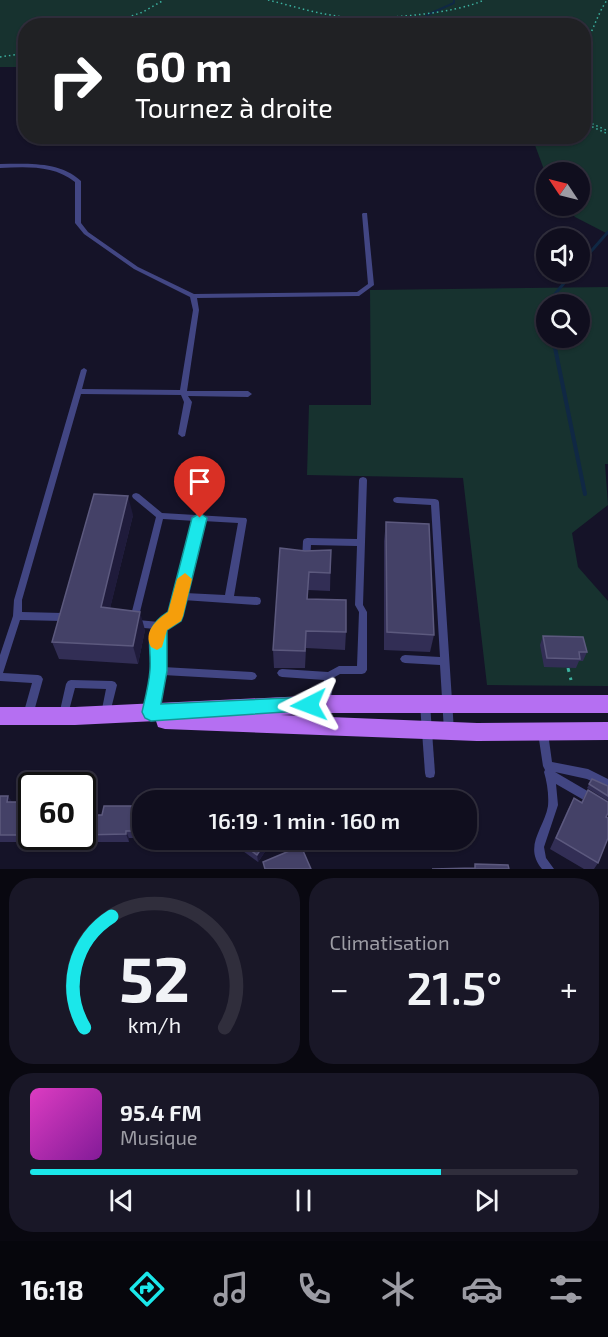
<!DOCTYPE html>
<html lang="fr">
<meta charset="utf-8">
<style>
:root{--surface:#100e1e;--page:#191727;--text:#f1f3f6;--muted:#9c9ca4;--line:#302e3c;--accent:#1be7ea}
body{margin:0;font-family:"Exo 2",sans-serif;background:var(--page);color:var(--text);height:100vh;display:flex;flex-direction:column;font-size:22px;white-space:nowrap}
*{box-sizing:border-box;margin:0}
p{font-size:20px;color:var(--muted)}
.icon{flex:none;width:33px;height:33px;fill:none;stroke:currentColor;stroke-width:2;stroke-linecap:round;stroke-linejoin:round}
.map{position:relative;height:869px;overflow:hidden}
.sheet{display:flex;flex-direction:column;gap:9px;padding:9px;background:#090810;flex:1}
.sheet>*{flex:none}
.hud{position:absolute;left:18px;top:18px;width:573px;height:126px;border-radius:24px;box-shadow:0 2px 4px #0004,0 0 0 2px var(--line);background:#202124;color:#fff;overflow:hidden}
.needle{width:39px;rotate:305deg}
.fabs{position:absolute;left:536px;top:162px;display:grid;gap:12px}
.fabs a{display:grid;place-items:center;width:54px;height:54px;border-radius:50%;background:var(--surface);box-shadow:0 2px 4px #0004,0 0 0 2px var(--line);font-size:30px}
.speed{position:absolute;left:18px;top:772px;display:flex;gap:12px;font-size:30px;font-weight:700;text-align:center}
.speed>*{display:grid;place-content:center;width:78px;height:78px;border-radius:50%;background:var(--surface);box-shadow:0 2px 4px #0004,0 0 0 2px var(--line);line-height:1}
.speed .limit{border:3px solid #111;border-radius:9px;background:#fff;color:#111}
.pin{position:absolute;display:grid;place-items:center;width:51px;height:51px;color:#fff;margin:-62px -26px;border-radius:50% 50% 50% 0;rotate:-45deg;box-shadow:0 0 6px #0007}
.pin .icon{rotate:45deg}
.me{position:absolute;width:66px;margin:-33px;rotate:267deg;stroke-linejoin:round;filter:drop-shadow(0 0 4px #0008)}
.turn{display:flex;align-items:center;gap:21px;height:126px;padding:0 18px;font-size:27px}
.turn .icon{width:78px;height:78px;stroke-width:2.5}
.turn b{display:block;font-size:42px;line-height:51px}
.big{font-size:45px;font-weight:600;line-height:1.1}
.sheet .widget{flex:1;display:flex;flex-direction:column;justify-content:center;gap:9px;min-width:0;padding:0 21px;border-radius:24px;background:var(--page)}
.sheet .dial{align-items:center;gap:0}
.dial svg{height:156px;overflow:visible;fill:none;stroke:var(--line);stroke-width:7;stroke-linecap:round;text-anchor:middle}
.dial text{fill:var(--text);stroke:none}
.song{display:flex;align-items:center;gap:18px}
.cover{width:72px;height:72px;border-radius:9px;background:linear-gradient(135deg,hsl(310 70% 55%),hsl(290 70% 35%))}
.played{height:6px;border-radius:3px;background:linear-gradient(90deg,var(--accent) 75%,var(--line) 75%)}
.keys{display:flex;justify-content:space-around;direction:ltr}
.heat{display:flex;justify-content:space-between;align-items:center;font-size:33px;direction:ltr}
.sheet .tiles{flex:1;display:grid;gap:9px;grid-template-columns:1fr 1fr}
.widget:last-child{grid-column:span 2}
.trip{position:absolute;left:132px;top:790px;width:345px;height:60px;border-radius:24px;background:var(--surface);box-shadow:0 2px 4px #0004,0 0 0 2px var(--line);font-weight:600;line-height:60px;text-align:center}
.tabs{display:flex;height:96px;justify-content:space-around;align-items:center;background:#06060c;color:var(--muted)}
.tabs .icon{width:42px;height:42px}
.tabs .active{color:var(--accent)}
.tabs b{font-size:27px;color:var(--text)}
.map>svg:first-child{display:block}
.green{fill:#17322f;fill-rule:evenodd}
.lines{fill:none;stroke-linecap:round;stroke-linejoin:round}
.stream-far2{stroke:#102844;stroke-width:2}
.stream-far1{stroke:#102844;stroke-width:3}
.stream{stroke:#102844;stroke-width:4}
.path-far1{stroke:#3cb1a0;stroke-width:1.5;stroke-dasharray:1.5 3;stroke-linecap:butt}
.path{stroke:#3cb1a0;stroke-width:3;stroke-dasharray:4 6;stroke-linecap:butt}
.lane{fill:#424683;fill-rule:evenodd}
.primary{fill:#b56ff2;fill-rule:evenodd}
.wall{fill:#322e55}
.shaded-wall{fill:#1f1b3b}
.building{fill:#444167;stroke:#5c597e;stroke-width:1.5}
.route{fill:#1be7ea;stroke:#129698;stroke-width:1.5}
.slow{fill:#f59e0b}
</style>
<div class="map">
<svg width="608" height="869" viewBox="0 0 608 869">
<rect width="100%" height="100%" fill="#151328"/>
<g class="green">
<polygon points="0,0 608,0 608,234 575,217 565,206 579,206 579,172 546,172 546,175 532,137 584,136 584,26 26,26 25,67 0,67"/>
<path d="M608,287V464H605L608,505L572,533L578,567L608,601V686L487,685L463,478L307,475L309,405H371L370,290ZM546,304H579V338H546Z"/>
</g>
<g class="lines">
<polyline class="stream-far2" points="427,15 454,3 454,0"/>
<g class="stream-far1">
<polyline points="579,265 608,232"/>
<polyline points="547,304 573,272"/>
</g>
<polyline class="stream" points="553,338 585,494"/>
<g class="path-far1">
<path d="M268,0C293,6 320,15 346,17C379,20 455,14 484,0"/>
<polyline points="102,26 143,12 164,0"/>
<polyline points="0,57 26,53"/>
<path d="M584,73L589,56L585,44C594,29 597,15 607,0"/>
<polyline points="584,120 608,131"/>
<polyline points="584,123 608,134"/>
</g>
<polyline class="path" points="568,668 571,680"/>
<g class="lane">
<path d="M0,164C28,164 59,161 81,181V223L88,232L138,267L194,294L357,292L368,284L362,214L363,213H367L374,285L359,296L197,298L199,310L187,391H248L252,394L248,397L188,396L192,402L185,436L182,437L178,434L184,402L181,395L81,394L22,600V612L62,613L65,614L66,617L65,620L62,621L20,620L3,673L38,675L41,676L43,679L33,715L31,718L28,720L25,718L23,715L32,683L0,681V655L13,616L14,600L81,370L84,368L87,370L82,389L180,390L193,310L190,297L134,269L84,234L75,223V182C53,165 27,167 0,168Z"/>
<polygon points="363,477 366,478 367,480 363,605 367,612 367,670 365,673 362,674 340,674 333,678 329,726 327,729 324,731 321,729 319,726 324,680 282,677 279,676 277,673 279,670 282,669 328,672 339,666 357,666 359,612 355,605 357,546 311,545 310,560 309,562 306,564 303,562 302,560 303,541 304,539 307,538 357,539 359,480 360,478"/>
<path d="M136,493L139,494L162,513L246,518L247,520L234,596L257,597L260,598L261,601L260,604L257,605L183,600L178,619L164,628L161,651L163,667L252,672L255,673L257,676L255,679L252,680L163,675L156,711L154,714L151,716L148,714L146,711L154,671L151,651L155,629L133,627L130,626L129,623L156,517L133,498L132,496L133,494ZM163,519L195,521L171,614L159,622L138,620ZM203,521L238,523L225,595L185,593Z"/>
<polygon points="397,497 435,499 438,500 439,502 454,731 452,734 449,736 446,734 444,731 440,665 405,663 402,662 400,659 402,656 405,655 440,657 431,505 397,503 394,502 393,500 394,498"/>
<polygon points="71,680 112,681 115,682 117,685 109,717 106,719 103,717 101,714 106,689 75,688 67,718 64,720 61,718 59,715 66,684 68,681"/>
<polygon points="425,700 428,701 430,704 435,773 434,777 430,778 426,777 425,773 420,704 422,701"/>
<path d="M543,728L546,730L548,733L552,762L588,769L608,779V789L587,779L555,772L608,803V814L556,784L558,805L544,847L546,858L554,869H542C523,846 544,829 548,806C549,795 547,782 544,772L545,770L543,766L538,733L540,730Z"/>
</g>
<polygon class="primary" points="326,695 608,695 608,713 326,713 281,715 477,723 608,722 608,740 477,741 165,729 158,727 156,721 75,725 0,725 0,707 75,707"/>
</g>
<g class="wall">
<polygon points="133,515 110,608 145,630 138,664 59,659 52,642"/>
<polygon points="386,522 434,635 430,652 384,650 384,541"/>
<polygon points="331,550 330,591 308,590 308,599 346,632 345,650 306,648 305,668 274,668 273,650 305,551"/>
<polygon points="543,636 587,652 583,661 579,661 576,668 544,667 540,645"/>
<polygon points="592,779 608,786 608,801 587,788"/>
<polygon points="588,790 606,817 598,863 594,869 584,869 550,849 568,809 574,798 581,802"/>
<polygon points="0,796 12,802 32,802 32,837 82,837 82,815 102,815 142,806 142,838 129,838 129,842 0,842"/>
<polygon points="150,840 177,840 177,843 151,843"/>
<polygon points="235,840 273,840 258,862 236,846"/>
</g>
<g class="shaded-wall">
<polygon points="128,496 133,515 106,625 101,607"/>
<polygon points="140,612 145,630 138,664 133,646"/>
<polygon points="8,796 13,803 7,802"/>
<polygon points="126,831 129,838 129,842 126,834"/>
<polygon points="267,840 273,840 258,862 257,855"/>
</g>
<g class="building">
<polygon points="94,494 128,496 101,607 140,612 133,646 52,642"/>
<polygon points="386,522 429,524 434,635 387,632"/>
<polygon points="280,548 305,551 331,550 330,573 309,572 307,599 346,600 346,632 306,631 305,651 273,650"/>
<polygon points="543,636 583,637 587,652 579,652 580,659 547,658"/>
<polygon points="592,779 608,786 608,796 589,784"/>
<polygon points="588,790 608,802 608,813 606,817 608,818 608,838 598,863 556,838 574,798 582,803"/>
<polygon points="0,796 8,796 7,802 32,802 32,835 0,835"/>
<polygon points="153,799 179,799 178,801 153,801"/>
<polygon points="104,806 142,806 142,831 126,831 126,834 82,835 82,815 102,815"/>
<polygon points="237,840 267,840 257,855"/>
<polygon points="301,846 311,869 265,869 263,862"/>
<polygon points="475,864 508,865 509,869 432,869 475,868"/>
</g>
<path class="route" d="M200,513L207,518L183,616L181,621L167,630V671L161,704L309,697L315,699L318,705L315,710L151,721L145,718L142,712C145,699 149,684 150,670C152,643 141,629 168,612L192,518Z"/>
<path class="slow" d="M185,573L192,579L183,616L181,621L167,630L162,647L157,650L151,647C143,632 156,620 168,612L177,579Z"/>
</svg>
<div class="fabs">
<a><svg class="needle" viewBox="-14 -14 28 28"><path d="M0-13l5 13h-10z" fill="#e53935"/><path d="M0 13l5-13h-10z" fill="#9c9ca4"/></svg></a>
<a><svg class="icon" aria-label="sound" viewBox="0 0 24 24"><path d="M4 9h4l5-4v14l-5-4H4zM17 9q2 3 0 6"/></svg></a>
<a><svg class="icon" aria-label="search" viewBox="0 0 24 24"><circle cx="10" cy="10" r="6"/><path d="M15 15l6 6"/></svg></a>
</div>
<div class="speed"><div class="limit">60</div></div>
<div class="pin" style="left:200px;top:518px;background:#d93025"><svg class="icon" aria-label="arrive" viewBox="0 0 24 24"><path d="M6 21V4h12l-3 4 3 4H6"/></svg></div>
<svg class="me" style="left:309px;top:705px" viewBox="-20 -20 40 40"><path d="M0-17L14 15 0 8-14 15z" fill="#1be7ea" stroke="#fff" stroke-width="4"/></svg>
<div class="trip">16:19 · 1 min · 160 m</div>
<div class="hud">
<div class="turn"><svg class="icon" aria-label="right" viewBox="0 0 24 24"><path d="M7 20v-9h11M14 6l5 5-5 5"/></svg><div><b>60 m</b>Tournez à droite</div></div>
</div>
</div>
<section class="sheet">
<div class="tiles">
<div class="widget dial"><svg viewBox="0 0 100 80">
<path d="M14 69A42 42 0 1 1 86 69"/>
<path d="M14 69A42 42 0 0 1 28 12" stroke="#1be7ea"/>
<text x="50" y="56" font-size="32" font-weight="700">52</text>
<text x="50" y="72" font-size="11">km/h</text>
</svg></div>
<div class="widget"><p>Climatisation</p>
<div class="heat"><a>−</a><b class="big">21.5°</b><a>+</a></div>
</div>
<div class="widget">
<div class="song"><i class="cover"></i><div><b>95.4 FM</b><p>Musique</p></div></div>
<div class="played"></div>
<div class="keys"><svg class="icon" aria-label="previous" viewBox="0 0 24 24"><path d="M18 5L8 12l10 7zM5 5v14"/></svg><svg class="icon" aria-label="pause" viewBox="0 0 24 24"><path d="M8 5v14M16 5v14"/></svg><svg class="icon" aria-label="next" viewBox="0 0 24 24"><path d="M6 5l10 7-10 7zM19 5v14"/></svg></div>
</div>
</div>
</section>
<nav class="tabs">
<b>16:18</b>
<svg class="icon active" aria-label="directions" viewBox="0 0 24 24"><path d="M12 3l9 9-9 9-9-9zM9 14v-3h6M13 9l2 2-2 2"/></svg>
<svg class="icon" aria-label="music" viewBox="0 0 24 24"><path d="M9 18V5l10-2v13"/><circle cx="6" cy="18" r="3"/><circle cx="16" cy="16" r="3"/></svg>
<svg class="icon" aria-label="phone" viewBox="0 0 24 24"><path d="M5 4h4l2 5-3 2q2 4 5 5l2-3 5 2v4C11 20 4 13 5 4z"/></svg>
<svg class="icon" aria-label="climate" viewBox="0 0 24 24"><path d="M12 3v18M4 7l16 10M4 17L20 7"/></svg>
<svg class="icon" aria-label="car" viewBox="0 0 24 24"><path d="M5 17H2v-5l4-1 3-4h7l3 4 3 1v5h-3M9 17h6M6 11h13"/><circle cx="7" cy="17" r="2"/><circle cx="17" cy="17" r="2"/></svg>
<svg class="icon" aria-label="filters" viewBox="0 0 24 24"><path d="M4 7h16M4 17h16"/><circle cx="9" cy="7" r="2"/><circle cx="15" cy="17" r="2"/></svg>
</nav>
